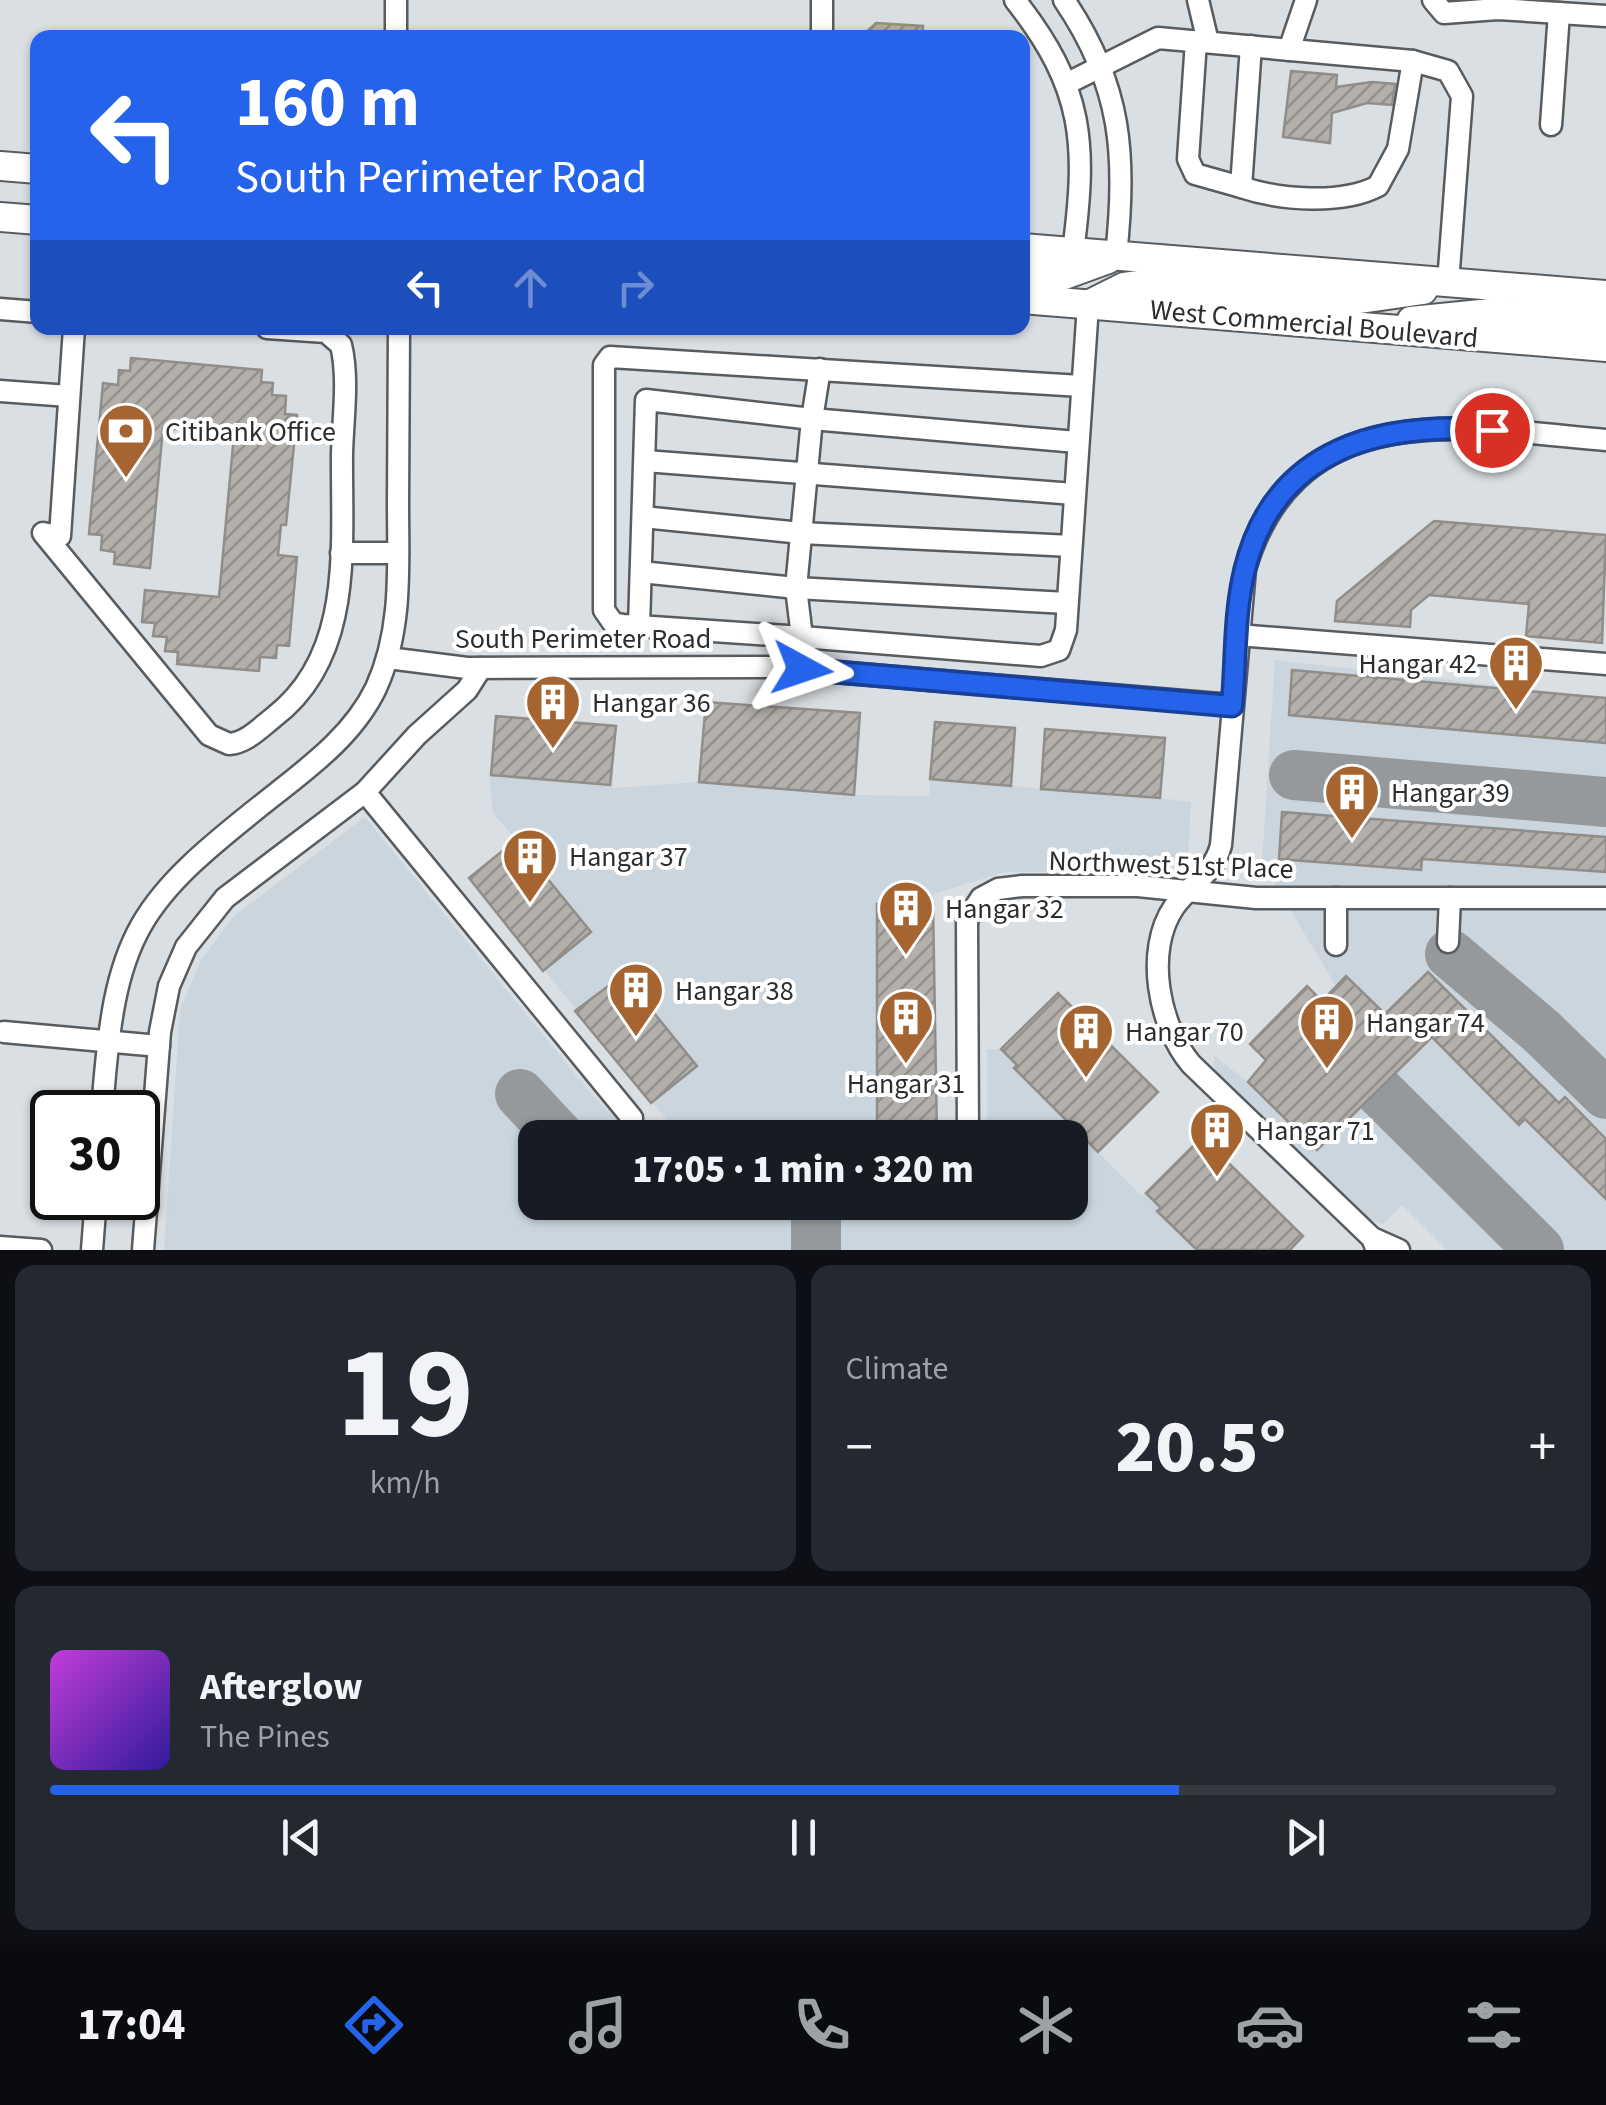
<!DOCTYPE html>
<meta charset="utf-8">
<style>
:root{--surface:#171b24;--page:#242831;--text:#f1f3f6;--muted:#9ea1a6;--line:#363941;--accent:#2563eb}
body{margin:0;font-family:"Source Sans 3",sans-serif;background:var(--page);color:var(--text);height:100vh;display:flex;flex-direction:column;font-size:38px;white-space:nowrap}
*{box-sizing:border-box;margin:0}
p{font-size:32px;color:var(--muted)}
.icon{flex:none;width:55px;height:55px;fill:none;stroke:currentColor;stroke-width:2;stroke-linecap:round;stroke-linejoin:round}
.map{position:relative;height:1250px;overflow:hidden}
.side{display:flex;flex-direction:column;gap:15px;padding:15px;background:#0d0f14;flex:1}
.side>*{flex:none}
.hud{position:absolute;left:30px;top:30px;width:1000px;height:305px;border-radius:20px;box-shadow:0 2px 8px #0004;background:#2563eb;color:#fff;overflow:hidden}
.speed{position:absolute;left:30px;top:1090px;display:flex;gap:20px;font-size:50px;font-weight:700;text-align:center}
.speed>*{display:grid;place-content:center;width:130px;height:130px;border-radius:50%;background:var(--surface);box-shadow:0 2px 8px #0004;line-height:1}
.speed .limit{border:5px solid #111;border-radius:15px;background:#fff;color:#111}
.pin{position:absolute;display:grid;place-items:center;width:85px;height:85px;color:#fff;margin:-42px;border:5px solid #fff;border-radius:50%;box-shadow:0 2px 10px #0007}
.me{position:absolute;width:110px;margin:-55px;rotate:95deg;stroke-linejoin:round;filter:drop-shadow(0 0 8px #0008)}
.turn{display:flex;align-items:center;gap:35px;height:210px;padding:0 40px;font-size:45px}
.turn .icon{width:130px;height:130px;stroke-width:2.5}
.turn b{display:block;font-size:70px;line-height:85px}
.lanes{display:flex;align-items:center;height:95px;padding:0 40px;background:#0003;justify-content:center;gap:50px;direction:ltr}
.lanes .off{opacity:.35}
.big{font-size:75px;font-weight:800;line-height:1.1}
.side .card{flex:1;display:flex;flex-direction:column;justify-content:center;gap:15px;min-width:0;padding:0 35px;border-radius:20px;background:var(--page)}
.side .dial{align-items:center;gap:0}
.dial b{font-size:130px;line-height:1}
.song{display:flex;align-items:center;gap:30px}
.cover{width:120px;height:120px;border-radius:15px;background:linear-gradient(135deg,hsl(290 70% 55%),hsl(250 70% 35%))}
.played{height:10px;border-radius:5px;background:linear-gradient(90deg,var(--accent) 75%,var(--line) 75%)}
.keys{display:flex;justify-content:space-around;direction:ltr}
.heat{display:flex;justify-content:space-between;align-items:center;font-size:55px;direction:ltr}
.side .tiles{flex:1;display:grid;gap:15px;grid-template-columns:1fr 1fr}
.card:last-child{grid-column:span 2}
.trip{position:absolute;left:518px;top:1120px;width:570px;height:100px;border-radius:20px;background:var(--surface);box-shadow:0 2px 8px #0004;font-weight:800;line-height:100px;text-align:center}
.tabs{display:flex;height:160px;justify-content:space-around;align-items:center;background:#090b0e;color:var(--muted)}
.tabs .icon{width:70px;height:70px}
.tabs .current{color:var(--accent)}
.tabs b{font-size:45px;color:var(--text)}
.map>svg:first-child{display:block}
.built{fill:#cad5de}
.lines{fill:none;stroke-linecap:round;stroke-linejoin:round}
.taxiway{stroke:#96999c;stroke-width:50}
.building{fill:url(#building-hatch);stroke:#918d89;stroke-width:2.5}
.minor-casing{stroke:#585c5f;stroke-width:25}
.highway-casing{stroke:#585c5f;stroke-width:32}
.minor{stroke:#fff;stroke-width:20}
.highway{stroke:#fff;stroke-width:28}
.route-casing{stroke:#184099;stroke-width:25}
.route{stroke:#2563eb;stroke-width:18}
.labels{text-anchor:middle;stroke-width:8;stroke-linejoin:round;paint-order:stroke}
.street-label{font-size:28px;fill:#2b2d2e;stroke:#fff}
.poi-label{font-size:28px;fill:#2b2d2e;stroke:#fff;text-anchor:start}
</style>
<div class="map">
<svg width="1606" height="1250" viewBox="0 0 1606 1250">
<defs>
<pattern id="building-hatch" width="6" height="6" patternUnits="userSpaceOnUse" patternTransform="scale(2.5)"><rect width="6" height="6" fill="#b3afab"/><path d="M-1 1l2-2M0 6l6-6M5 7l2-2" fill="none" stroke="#928f8c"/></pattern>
</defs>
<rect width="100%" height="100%" fill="#dadfe3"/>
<g class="built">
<polygon points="1275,660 1606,698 1606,1250 1447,1250 1402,1205 1383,1224 1365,1218 1216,1075 1214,1056 1248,1082 1266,1060 1250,1044 1307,986 1322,1000 1336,986 1262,863"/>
<polygon points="706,702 860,713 855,795 929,796 935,722 1015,729 1011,785 1040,789 1045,729 1165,738 1160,798 1191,802 1188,856 1140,872 1005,872 933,894 937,1137 535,1138 535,1202 888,1202 890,1219 990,1218 991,1203 1070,1202 1070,1138 987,1137 987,1049 1001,1049 1058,993 1158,1092 1098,1152 1142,1196 1202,1137 1303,1236 1290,1250 164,1250 180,1010 201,960 234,916 365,817 593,1096 629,1130 651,1129 666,1119 469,878 516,840 493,813 490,786 496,716 616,726 613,788 699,782"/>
</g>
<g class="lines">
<g class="taxiway">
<polyline points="1294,775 1606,802"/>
<polyline points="1450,954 1541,1031 1606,1094"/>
<polyline points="1378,1090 1539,1250"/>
<polyline points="520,1094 561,1138"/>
<polyline points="816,1250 816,1202"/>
</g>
</g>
<g class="building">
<polygon points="876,23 923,26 922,38 860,38"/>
<polygon points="1291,71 1337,75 1336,87 1372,82 1395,84 1392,105 1367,103 1332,113 1330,143 1283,137"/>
<polygon points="131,358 262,370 261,382 273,383 272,395 286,396 285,414 297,415 286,525 281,525 278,555 297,557 289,646 277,645 276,658 260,657 259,671 177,664 178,652 165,651 167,637 153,636 155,623 142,622 145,590 219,597 234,435 163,428 150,568 114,564 115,552 101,550 102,535 89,534 103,383 118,385 119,370 130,371"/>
<polygon points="1434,521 1606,535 1602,643 1526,636 1529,604 1429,595 1411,610 1410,627 1335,621 1337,601"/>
<polygon points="1292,670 1606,698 1606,743 1289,715"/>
<polygon points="706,702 860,713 854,795 699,782"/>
<polygon points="496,716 616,726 610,785 491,775"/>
<polygon points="935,722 1015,728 1011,786 930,779"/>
<polygon points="1045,729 1165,738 1160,798 1041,789"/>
<polygon points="1282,812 1606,837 1606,872 1422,859 1421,870 1279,859"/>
<polygon points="516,840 591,932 543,971 469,878"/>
<polygon points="933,903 937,1138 877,1138 877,904"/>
<polygon points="1428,972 1559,1103 1565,1097 1606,1139 1606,1199 1525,1119 1519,1125 1432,1037 1317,1150 1248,1082 1266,1060 1250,1044 1307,986 1322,1001 1346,976 1385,1014"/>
<polygon points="623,975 697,1066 651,1103 575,1011"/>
<polygon points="1058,993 1158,1092 1098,1152 1014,1068 1017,1065 1001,1049"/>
<polygon points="1202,1137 1303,1236 1290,1250 1197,1250 1157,1211 1161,1208 1146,1193"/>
</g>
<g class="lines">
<g class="minor-casing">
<g id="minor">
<polyline points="396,0 396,38"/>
<path d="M1015,0C1085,89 1087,144 1073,252"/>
<path d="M1064,0C1122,85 1127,157 1116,255"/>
<polyline points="1198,0 1208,42"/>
<polyline points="1433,0 1444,13 1498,9 1606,16"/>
<polyline points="822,38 822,0"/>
<polyline points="1196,41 1188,159 1195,174 1241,187"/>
<path d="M1251,46L1241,187C1279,200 1342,205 1378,186L1398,149L1413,61"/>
<polyline points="1289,50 1306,0"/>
<polyline points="1068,83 1158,38 1413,61 1448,71 1462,96 1448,283"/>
<polyline points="1551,125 1559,13"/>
<polyline points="0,309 38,312"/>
<path d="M74,328L60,536L43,533L209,735L229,744C246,743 260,728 274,717C355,655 341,544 342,453C343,418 349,378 341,345L326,332L267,328"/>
<polyline points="820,369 812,419 1077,442"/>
<polyline points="0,391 69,396"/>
<polyline points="645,461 1074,494"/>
<polyline points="643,517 801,533 1071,546"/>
<polyline points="341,553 398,553"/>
<polyline points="641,572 796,588 1067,603"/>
<polyline points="639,626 646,400 812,419 796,588 802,637 623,625 613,623 604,610 604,365 610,357 1081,386"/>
<polyline points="1238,635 1606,664"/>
<polyline points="388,658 467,668 774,667 1232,705"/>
<polyline points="802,669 802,637 1041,656 1059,650 1066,630 1088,305"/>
<polyline points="365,792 632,1118"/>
<polyline points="1336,898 1336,945"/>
<polyline points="1448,942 1450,898"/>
<polyline points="4,1032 159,1046"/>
<path d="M102,1112C115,929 135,904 278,792C315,763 355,732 376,688C403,629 398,566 398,502C398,444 399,386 399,328"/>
<polyline points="968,1138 967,920 981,898 998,889 1022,886 1138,886 1256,898 1606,898"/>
<path d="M1372,1238L1191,1064C1159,1026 1144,951 1174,907C1190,884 1214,874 1221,845L1245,569C1298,393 1465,428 1606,440"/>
<polyline points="0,1247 41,1250"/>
<polyline points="92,1250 96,1198"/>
<polyline points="143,1250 160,1032 169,986 186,947 225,898 365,792 417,735 467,690 481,668"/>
<polyline points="1377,1250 1372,1238 1399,1250"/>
</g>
</g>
<g class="highway-casing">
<g id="highway">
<polyline points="0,166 38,169"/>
<polyline points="0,217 38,220"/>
<polyline points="1022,248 1606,295"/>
<polyline points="1022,275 1064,275 1108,259"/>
<polyline points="1022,299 1606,347"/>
<polyline points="1088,305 1124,287 1147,284 1353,300 1423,290"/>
<polyline points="1411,321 1491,313 1606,322"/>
</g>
</g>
<use href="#minor" class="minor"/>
<use href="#highway" class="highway"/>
</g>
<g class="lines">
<g class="route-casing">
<path id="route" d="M802,669L1232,706C1236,661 1234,612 1245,569C1275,446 1383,422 1492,430"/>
</g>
<use href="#route" class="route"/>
</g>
<defs>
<g id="bank-pin" transform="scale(2.875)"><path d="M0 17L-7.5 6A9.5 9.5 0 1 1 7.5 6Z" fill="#a66530" stroke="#fff"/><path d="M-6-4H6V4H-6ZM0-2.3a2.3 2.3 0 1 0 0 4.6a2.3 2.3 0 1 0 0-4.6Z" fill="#fff"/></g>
<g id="building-pin" transform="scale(2.875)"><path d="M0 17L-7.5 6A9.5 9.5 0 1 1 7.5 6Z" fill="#a66530" stroke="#fff"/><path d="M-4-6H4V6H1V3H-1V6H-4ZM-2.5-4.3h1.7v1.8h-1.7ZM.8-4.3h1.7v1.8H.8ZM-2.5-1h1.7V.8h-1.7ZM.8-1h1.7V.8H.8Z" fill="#fff"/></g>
</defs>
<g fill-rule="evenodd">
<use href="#bank-pin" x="126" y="431"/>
<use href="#building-pin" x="1516" y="663"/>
<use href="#building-pin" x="553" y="702"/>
<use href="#building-pin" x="1352" y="792"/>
<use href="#building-pin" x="530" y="856"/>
<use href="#building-pin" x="906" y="908"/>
<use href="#building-pin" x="636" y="990"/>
<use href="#building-pin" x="906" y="1017"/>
<use href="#building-pin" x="1327" y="1022"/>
<use href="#building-pin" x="1086" y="1031"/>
<use href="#building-pin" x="1217" y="1130"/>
</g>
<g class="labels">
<g class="street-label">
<text transform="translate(1314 323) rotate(5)" y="10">West Commercial Boulevard</text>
<text x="583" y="648">South Perimeter Road</text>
<text transform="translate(1171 864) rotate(2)" y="10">Northwest 51st Place</text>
</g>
<g class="poi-label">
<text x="165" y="441">Citibank Office</text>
<text x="1477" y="673" text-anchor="end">Hangar 42</text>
<text x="592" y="712">Hangar 36</text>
<text x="1391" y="802">Hangar 39</text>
<text x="569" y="866">Hangar 37</text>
<text x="945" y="918">Hangar 32</text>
<text x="675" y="1000">Hangar 38</text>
<text x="1366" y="1032">Hangar 74</text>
<text x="1125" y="1041">Hangar 70</text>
<text x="906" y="1093" text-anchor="middle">Hangar 31</text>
<text x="1256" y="1140">Hangar 71</text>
</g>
</g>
</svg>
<div class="speed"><div class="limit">30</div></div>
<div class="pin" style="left:1492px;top:430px;background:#d93025"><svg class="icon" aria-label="arrive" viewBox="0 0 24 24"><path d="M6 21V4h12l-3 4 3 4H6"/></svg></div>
<svg class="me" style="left:802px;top:669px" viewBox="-20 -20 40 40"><path d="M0-17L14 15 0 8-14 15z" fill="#2563eb" stroke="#fff" stroke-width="4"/></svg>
<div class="trip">17:05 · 1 min · 320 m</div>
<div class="hud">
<div class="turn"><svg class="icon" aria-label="left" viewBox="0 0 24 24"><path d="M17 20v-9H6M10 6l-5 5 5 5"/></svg><div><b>160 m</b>South Perimeter Road</div></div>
<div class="lanes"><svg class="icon" aria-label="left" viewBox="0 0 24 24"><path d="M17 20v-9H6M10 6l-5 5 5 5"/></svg><svg class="icon off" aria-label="ahead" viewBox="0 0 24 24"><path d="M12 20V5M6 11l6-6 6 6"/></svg><svg class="icon off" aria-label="right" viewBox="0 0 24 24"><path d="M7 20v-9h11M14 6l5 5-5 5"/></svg></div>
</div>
</div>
<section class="side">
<div class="tiles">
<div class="card dial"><b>19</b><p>km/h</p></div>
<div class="card"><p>Climate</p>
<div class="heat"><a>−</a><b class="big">20.5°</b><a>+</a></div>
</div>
<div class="card">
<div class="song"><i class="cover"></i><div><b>Afterglow</b><p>The Pines</p></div></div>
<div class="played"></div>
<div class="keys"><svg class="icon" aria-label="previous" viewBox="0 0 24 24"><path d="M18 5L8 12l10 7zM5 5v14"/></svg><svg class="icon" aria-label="pause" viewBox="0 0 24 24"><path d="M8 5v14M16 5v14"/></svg><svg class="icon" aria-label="next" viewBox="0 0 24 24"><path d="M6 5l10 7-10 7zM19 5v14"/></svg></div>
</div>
</div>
</section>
<nav class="tabs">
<b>17:04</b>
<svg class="icon current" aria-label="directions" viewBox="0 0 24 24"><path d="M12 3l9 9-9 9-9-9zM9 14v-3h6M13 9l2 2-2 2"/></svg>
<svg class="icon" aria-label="music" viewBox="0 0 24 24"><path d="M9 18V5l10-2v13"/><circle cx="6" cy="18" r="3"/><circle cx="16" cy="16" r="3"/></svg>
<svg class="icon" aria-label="phone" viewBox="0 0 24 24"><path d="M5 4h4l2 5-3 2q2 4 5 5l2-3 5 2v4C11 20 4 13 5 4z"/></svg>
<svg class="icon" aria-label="climate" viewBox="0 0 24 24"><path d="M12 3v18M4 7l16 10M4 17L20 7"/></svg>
<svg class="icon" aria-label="car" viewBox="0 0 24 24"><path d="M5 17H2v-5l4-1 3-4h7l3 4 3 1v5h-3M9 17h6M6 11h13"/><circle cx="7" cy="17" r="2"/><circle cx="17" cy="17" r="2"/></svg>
<svg class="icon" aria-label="filters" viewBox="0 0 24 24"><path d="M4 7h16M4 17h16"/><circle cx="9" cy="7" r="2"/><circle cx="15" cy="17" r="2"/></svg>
</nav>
